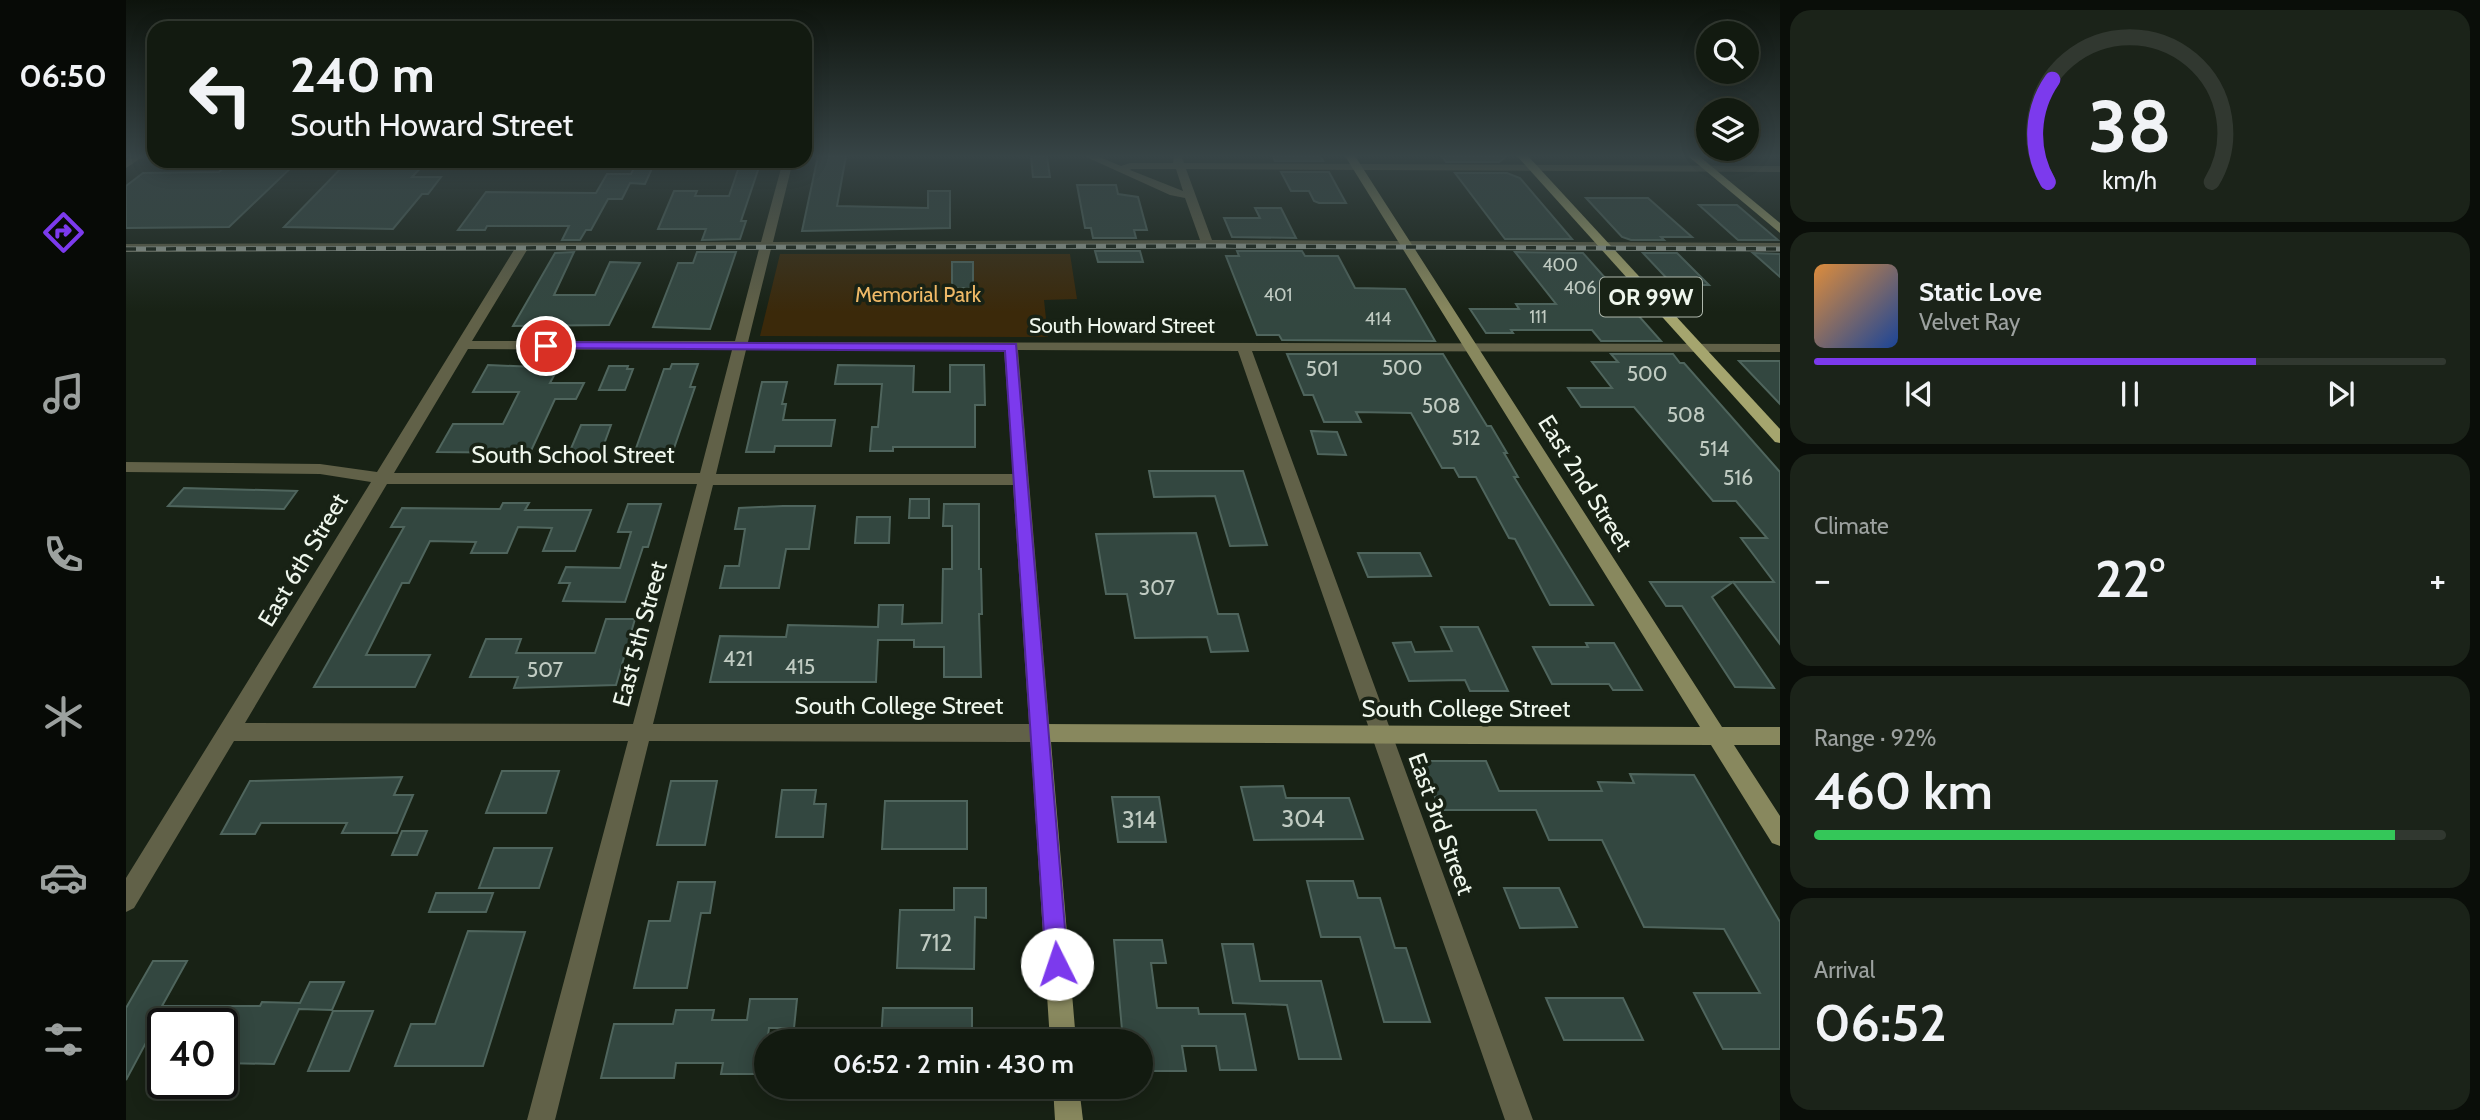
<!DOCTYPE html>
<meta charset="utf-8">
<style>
:root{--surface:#121a10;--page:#1b2319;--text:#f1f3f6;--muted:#9ca19f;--line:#313830;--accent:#7c3aed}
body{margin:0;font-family:Cabin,sans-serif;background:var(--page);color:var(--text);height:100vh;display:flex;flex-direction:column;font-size:26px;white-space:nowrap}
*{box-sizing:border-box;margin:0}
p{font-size:23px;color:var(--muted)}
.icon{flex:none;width:38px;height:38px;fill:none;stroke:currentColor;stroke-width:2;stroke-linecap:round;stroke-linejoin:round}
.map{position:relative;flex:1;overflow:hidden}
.drawer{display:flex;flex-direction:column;gap:10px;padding:10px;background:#0a0e09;width:700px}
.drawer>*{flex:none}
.guide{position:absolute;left:21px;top:21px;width:665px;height:147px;border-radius:21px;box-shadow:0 4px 18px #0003,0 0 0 2px var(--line);background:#121a10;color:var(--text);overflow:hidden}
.controls{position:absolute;left:1570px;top:21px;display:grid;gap:14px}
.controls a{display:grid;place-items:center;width:63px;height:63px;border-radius:50%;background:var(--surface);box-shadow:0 4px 18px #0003,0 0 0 2px var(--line);font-size:35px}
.speed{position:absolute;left:21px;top:1008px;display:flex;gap:14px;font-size:35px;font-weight:700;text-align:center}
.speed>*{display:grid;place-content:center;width:91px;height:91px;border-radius:50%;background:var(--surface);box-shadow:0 4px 18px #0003,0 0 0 2px var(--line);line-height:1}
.speed .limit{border:4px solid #111;border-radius:10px;background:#fff;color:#111}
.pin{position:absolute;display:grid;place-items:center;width:60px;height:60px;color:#fff;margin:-30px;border:4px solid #fff;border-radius:50%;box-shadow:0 2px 7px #0007}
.me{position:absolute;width:77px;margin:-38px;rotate:356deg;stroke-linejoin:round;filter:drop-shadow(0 0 5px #0008)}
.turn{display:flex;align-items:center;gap:24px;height:147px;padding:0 28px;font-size:32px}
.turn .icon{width:91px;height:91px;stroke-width:2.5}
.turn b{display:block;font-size:49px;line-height:60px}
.big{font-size:52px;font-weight:600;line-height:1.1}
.drawer .tile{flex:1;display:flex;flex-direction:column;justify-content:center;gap:10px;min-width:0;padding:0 24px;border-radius:21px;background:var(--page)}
.drawer .dial{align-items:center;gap:0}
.dial svg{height:182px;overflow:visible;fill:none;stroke:var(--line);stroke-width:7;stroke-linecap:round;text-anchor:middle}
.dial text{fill:var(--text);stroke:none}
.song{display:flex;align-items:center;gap:21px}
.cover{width:84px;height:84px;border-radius:10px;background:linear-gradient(135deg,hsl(30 70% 55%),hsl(220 70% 35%))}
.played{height:7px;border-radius:4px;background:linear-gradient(90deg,var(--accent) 70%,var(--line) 70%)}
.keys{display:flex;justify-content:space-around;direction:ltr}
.heat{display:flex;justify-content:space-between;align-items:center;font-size:38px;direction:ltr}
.charge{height:10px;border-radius:5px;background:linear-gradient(90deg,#34c759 92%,var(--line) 0)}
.trip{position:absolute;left:628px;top:1029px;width:399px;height:70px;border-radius:35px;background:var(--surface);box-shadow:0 4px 18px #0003,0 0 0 2px var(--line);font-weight:600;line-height:70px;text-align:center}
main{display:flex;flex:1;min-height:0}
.tab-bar{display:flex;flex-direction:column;width:126px;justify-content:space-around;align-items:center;background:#070a06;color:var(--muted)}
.tab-bar .icon{width:49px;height:49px}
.tab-bar .on{color:var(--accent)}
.tab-bar b{font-size:32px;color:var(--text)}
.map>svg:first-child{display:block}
.green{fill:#3b290a}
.building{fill:#334740;stroke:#4f655d;stroke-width:2}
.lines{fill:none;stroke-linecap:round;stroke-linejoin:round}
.street{fill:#616148;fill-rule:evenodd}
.secondary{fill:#88885e;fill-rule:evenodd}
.primary{fill:#a5a56e;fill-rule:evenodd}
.rail-casing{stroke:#9ca59a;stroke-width:5}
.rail{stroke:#182215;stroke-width:3.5;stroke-dasharray:10;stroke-linecap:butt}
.route{fill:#7c3aed;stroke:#51269a;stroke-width:2}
.labels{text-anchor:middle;stroke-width:7;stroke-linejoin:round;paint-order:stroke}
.far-number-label{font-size:18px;fill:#c0cbc2}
.far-park-label{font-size:21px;fill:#efb967;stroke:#182215}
.far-street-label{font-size:21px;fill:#eff7ed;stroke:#182215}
.number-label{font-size:21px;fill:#c0cbc2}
.shield{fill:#182215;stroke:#aeb7ac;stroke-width:2}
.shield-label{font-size:23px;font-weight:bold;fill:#eff7ed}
.street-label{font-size:24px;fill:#eff7ed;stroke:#182215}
.near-number-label{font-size:24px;fill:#c0cbc2}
</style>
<main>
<nav class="tab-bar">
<b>06:50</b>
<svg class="icon on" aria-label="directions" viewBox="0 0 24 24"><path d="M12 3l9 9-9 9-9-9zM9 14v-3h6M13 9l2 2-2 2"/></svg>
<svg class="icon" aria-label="music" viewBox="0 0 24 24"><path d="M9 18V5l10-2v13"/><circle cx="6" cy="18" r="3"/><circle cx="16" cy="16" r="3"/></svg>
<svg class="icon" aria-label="phone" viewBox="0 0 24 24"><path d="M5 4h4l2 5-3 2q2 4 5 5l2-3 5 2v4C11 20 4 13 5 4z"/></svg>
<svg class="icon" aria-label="climate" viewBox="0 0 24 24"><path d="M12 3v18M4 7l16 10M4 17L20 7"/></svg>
<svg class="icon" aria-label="car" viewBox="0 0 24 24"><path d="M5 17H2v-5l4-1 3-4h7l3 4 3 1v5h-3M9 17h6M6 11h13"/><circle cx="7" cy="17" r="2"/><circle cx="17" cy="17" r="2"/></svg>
<svg class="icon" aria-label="filters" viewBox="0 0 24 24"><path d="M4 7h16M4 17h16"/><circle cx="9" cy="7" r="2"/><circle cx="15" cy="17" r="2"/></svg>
</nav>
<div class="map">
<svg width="1654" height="1120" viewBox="0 0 1654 1120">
<rect width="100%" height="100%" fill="#182215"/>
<polygon class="green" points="654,254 944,254 951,299 918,300 922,337 634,336"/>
<g class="building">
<polygon points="692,156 720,156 711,206 802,208 802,191 824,191 824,228 676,231"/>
<polygon points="1147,156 1194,156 1197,161 1149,161"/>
<polygon points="1316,156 1381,156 1373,162 1320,162"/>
<polygon points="905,157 921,157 924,177 907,177"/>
<polygon points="172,161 103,227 0,228 0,186 17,173 93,172 104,162"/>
<polygon points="222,161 301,161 286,177 315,177 302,194 296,194 267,229 158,227"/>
<polygon points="615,161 635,161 615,221 620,221 614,239 576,240 580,229 532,229 548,191 571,191 569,196 603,196"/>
<polygon points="510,164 528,164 519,184 504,183 496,199 482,199 465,230 460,230 454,240 436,240 443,226 361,226 359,230 332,230 360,192 470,193 481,174 505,174"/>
<polygon points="1155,172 1203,172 1220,203 1193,203 1188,201 1183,191 1165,191"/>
<polygon points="1329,173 1381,173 1394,178 1446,239 1379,239"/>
<polygon points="951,185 990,185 992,194 1012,197 1021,230 1008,230 1010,238 967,238 965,228 959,228"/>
<polygon points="1460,198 1522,198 1566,237 1535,237 1538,240 1505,240 1496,237"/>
<polygon points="1573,205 1611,205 1652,240 1612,240"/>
<polygon points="1129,208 1155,208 1170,238 1106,237 1098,218 1134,218"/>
<polygon points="969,251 1014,251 1017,262 972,262"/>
<polygon points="1111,251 1176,251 1179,256 1212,256 1229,288 1279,289 1309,341 1156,340 1153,335 1131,335 1100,256 1113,256"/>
<polygon points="448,252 428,295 469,295 484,262 514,263 483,325 387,326 429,253"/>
<polygon points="571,252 610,252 584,329 527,327 552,263 567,263"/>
<polygon points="1389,252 1457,253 1535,341 1475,341 1466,330 1385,330 1387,333 1360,333 1344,309 1393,309 1390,304 1430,304"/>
<polygon points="1517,253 1551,253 1583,285 1547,285"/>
<polygon points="1627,253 1654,254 1654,277"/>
<rect x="826" y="262" width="21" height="26"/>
<polygon points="1161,354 1317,354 1361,426 1365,426 1381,453 1378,453 1392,477 1388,477 1467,605 1424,605 1389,539 1383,538 1350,477 1333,477 1328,468 1316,468 1285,413 1230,412 1235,422 1198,422 1187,395 1178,395"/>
<polygon points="1485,354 1547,354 1554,363 1558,363 1654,472 1654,644 1607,582 1586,597 1648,688 1609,687 1556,606 1540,606 1524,582 1648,582 1615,538 1641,538 1610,501 1587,501 1508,407 1455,407 1442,388 1486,388 1466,362 1492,362"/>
<polygon points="1613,361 1654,361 1654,404"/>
<polygon points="546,364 572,364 564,387 569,387 546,454 508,454 538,369 544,369"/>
<polygon points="362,365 432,368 424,383 458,383 450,399 429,399 404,453 311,452 327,424 377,424 393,392 347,392"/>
<polygon points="712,365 788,366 787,392 824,392 824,365 858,365 859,405 849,405 849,447 767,447 767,451 744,451 746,427 752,427 756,384 709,384"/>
<polygon points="483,366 502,366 501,369 507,369 499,390 473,390"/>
<polygon points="636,382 661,382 656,404 660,404 657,420 709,420 705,446 649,446 648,452 620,452"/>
<polygon points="455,425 485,425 473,458 441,458"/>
<polygon points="1185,431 1211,432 1220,455 1192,454"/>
<polygon points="1023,471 1117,471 1141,545 1104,546 1089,496 1028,497"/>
<polygon points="58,488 171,491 158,509 42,506"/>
<polygon points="784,499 803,499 803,518 783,518"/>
<polygon points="377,503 403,503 399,510 465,510 449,551 417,551 426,528 392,527 381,553 345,553 350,542 304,541 283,583 276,583 240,655 304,655 289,687 188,687 278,527 265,527 276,508 374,509"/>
<polygon points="502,504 535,504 522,547 517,547 499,602 437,601 444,583 433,583 440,567 494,568 505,532 492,532"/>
<polygon points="818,504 853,504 853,569 855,569 856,614 853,614 855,677 818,677 818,647 788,647 788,640 752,640 750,682 584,682 594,636 660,637 662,625 752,627 753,605 777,605 776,624 816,623 817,569 826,569 826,526 817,526"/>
<polygon points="657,506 689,506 683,549 660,549 653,588 594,588 599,566 613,566 619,529 609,529 613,508"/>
<polygon points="731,517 764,517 763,543 729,543"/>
<polygon points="1070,533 1092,614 1112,614 1122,651 1085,652 1081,637 1009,638 1001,594 980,594 970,534"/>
<polygon points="1232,553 1294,553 1305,576 1242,577"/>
<polygon points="480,619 509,619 490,685 388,688 392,677 344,677 360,639 395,639 390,653 469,653"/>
<polygon points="1315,627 1352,627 1382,691 1344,691 1339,680 1283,681 1267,643 1285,642 1289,652 1326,651"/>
<polygon points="1460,643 1488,643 1516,690 1487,690 1483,684 1426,684 1407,647 1462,647"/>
<polygon points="1295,761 1360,761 1373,791 1476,791 1472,782 1508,783 1504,774 1568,775 1654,922 1654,1049 1597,1049 1568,993 1634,993 1598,929 1518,927 1476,840 1423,840 1410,810 1314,810"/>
<polygon points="376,771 433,771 420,813 360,813"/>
<polygon points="276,777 268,795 287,795 271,833 216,833 221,823 135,823 129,834 95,834 124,781"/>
<polygon points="545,781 591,781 579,845 531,845"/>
<polygon points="1157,786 1160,798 1223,798 1237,839 1128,840 1115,787"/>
<polygon points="656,790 690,790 688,804 700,804 697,837 650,837"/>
<polygon points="986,797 1033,797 1040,842 992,842"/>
<polygon points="759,801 841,801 841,849 756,849"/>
<polygon points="276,831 301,831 291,855 266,855"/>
<polygon points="368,848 426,848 413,888 353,888"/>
<polygon points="1181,881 1227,881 1232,898 1254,898 1269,948 1280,948 1304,1022 1258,1022 1234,937 1195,937"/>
<polygon points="552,882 589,882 584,913 575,913 561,988 508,988 523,921 544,921"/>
<polygon points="828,888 860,888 860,918 849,917 848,969 771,968 774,910 828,910"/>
<polygon points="1378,888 1433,888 1451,927 1394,928"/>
<polygon points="310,893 367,893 360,912 303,912"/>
<polygon points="342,931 399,932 357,1066 269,1066 285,1024 309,1024"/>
<polygon points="988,940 1036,940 1040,963 1025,963 1031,1008 1072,1008 1073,1014 1119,1014 1130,1070 1094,1070 1090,1046 1056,1046 1060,1071 1015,1071 1015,1041 997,1041"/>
<polygon points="1096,944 1127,944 1134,981 1195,981 1215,1059 1173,1059 1161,1005 1107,1003"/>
<polygon points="27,961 61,961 36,1006 134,1006 136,1002 174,1003 184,982 218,982 206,1010 173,1009 148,1064 96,1063 96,1024 30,1024 0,1080 0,1008"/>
<polygon points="1420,998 1497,998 1517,1040 1438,1040"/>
<polygon points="624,999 671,999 668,1028 643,1028 637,1074 595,1074 597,1063 550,1063 548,1078 475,1078 488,1024 547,1024 550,1010 588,1010 586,1020 621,1020"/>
<polygon points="757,1008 846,1008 846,1041 755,1041"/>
<polygon points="207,1011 247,1011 223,1071 182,1071"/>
</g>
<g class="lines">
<g class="street">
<polygon points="6,156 18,156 0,168 0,160"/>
<path d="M958,156H971L995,166L1004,163H1047L1048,156H1055L1058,163L1654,166V172L1060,169L1086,240L1654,243V251L1081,248L645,249L622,342L1654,344V352L1126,351L1407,1120H1379L1112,351L892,350L924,733L921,739L914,742L523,741L429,1120H401L502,741H108L8,908L0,912V878L245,482L194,474L0,472V462L194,464L251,472L388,250L0,252V244L635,242L657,161H667L647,242L1074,240L1059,198L1044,195ZM1050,169L1057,191L1004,170L1005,169ZM633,249L609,341H346L401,250ZM342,349L606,350L574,473H268ZM620,350H878L887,474H590ZM261,484H571L507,724L119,723ZM587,485H887L903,724H527Z"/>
<polygon points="79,161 91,161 82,167 77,164"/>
</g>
<g class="secondary">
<polygon points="1219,156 1229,156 1596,727 1654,727 1654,745 1608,745 1654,816 1654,846 1646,843 1585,745 925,742 950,1041 924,1041 904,733 907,727 914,724 1574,727"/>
<polygon points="927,1087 953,1087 957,1120 929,1120"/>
</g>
<g class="primary">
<polygon points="1391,156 1402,156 1654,429 1654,443 1649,442"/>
<polygon points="1562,156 1573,156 1654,223 1654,233"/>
</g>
<g class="rail-casing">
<polyline id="rail" points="0,249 1082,246 1654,249"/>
</g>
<use href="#rail" class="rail"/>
</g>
<linearGradient id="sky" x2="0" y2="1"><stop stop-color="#0d130c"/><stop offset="0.5" stop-color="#374446"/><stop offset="1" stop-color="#374446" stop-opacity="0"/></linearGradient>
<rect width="1654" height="312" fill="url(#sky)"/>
<polygon class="route" points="420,342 890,344 942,964 939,972 931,975 923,972 920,964 879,351 415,348 415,343"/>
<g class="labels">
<g class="far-number-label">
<text x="1434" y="271">400</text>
<text x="1454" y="294">406</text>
<text x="1152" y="301">401</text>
<text x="1412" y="323">111</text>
<text x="1252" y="325">414</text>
</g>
<g class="far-park-label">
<text x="792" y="302">Memorial Park</text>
</g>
<g class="far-street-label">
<text x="996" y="333">South Howard Street</text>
</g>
<g class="number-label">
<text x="1276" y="375">500</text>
<text x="1196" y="376">501</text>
<text x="1521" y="381">500</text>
<text x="1315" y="413">508</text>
<text x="1560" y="422">508</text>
<text x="1340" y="445">512</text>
<text x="1588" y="456">514</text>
<text x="1612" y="485">516</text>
<text x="1031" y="595">307</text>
<text x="612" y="666">421</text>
<text x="674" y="674">415</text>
<text x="419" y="677">507</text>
</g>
<rect class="shield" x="1474" y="277.5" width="102" height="39" rx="5"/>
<g class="shield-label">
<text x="1525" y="305">OR 99W</text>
</g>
<g class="street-label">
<text x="447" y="463">South School Street</text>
<text transform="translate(1459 483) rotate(58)" y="8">East 2nd Street</text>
<text transform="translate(177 560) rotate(-59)" y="8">East 6th Street</text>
<text transform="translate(514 634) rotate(-75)" y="8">East 5th Street</text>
<text x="773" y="714">South College Street</text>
<text x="1340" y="717">South College Street</text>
<text transform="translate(1315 824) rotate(70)" y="8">East 3rd Street</text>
</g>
<g class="near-number-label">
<text x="1177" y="827">304</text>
<text x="1013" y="828">314</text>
<text x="810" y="951">712</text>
</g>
</g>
</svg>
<div class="controls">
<a><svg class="icon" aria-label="search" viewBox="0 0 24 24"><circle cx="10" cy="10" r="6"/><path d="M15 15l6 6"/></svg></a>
<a><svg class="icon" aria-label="layers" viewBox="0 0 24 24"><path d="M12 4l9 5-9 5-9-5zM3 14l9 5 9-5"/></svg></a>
</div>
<div class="speed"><div class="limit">40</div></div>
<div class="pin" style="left:420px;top:346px;background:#d93025"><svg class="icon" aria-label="arrive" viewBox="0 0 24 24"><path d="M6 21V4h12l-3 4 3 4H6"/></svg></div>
<svg class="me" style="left:931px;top:964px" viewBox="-20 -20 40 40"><circle r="19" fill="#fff"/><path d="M0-13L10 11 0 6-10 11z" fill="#7c3aed"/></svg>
<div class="trip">06:52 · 2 min · 430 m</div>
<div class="guide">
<div class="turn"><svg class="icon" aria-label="left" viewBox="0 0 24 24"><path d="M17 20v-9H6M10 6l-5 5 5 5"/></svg><div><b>240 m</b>South Howard Street</div></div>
</div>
</div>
<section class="drawer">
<div class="tile dial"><svg viewBox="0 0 100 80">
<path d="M14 69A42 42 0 1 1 86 69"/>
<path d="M14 69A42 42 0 0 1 16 24" stroke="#7c3aed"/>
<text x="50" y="56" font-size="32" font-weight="700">38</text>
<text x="50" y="72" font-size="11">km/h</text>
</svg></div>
<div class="tile">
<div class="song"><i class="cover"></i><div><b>Static Love</b><p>Velvet Ray</p></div></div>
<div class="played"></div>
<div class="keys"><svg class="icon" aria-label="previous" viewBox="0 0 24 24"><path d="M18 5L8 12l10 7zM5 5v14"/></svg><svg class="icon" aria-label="pause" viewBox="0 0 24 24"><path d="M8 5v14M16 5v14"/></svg><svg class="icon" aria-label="next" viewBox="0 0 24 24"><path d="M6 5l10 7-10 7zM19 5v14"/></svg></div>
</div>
<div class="tile"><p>Climate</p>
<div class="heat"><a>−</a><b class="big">22°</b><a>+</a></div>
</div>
<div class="tile"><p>Range · 92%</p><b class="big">460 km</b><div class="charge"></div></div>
<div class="tile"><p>Arrival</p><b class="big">06:52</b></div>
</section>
</main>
